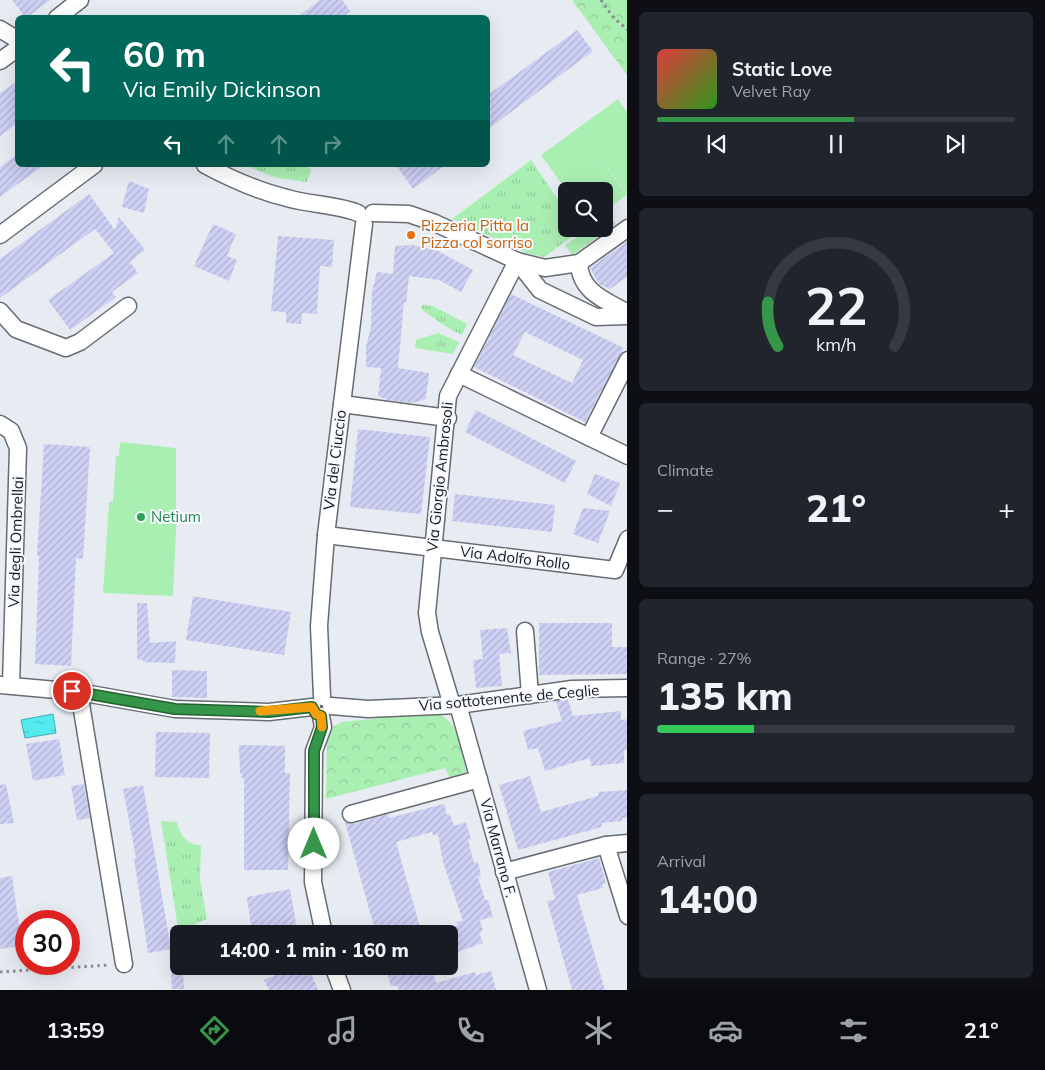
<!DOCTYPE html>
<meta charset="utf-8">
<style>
:root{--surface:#171b24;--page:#20242c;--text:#f1f3f6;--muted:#9ea1a6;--line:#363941;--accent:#35964a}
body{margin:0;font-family:Mulish,sans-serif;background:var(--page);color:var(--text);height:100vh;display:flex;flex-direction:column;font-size:19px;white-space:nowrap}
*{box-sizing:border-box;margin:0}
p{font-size:16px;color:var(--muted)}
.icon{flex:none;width:28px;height:28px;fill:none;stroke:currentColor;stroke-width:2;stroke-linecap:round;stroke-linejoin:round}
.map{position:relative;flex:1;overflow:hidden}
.sheet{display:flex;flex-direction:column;gap:12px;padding:12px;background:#0d0f14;width:418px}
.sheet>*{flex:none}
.top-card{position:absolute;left:15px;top:15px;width:475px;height:152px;border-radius:8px;box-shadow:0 5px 20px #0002;background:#00695c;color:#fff;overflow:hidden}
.controls{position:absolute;left:558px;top:182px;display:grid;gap:10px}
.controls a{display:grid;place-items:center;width:55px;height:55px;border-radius:8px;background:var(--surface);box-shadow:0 5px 20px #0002;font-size:25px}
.speed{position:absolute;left:15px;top:910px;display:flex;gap:10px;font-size:25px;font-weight:700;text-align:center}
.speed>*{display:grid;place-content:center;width:65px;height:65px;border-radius:50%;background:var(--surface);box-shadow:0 5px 20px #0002;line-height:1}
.speed .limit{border:8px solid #d22;background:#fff;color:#111}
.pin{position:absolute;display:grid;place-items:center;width:42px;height:42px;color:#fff;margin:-21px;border:2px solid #fff;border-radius:50%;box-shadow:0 1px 5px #0007}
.me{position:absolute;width:55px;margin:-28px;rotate:0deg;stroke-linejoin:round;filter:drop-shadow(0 0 4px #0008)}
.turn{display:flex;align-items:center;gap:18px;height:105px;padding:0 25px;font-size:22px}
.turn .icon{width:65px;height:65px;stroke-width:2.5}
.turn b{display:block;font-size:35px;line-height:42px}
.lanes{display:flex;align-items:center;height:48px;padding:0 25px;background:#0003;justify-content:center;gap:25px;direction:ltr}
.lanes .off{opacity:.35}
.big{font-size:38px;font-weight:800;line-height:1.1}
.sheet .widget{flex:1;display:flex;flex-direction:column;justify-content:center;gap:8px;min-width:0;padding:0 18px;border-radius:8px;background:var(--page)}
.sheet .dial{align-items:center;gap:0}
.dial svg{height:130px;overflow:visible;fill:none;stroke:var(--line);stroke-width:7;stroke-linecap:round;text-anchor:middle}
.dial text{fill:var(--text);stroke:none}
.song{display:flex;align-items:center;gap:15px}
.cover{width:60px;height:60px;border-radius:8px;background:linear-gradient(135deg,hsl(0 70% 55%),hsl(110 70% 35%))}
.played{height:5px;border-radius:2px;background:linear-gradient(90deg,var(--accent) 55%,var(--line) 55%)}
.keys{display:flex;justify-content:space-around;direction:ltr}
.heat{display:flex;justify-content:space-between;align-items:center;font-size:28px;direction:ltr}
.charge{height:8px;border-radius:4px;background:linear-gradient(90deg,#34c759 27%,var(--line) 0)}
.trip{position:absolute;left:170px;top:925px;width:288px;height:50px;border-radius:8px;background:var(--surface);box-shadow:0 5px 20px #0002;font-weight:800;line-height:50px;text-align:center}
.menu{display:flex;height:80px;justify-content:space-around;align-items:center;background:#090b0e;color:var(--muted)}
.menu .icon{width:35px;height:35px}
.menu .on{color:var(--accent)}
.menu b{font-size:22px;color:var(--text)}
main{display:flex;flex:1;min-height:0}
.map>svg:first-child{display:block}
.grass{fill:url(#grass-tufts)}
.park{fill:url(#park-crowns)}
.garden{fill:#aaefb2}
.water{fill:url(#water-ripples);stroke:#41acaf}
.building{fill:url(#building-hatch);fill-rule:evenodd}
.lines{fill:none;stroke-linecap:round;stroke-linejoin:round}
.minor-casing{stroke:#676c72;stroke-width:19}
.path{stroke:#888c91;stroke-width:3;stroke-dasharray:2.5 4;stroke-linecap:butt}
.minor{stroke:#fff;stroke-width:16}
.route-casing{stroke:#226230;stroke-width:12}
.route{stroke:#35964a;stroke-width:9}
.slow{stroke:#f59e0b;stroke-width:9}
.food-dot{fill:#e8710a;stroke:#f6f9fe;stroke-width:2}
.leisure-dot{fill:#2e9e5b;stroke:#f6f9fe;stroke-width:2}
.labels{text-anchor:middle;stroke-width:4;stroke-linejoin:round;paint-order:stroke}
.food-label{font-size:15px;fill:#c56008;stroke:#f6f9fe;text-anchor:start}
.street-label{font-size:15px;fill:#16181b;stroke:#f6f9fe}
.leisure-label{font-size:15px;fill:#27864d;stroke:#f6f9fe;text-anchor:start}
</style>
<main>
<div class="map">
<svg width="628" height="990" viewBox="0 0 628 990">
<defs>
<pattern id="grass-tufts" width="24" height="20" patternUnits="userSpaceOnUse" patternTransform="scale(1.25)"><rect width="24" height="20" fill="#aaefb2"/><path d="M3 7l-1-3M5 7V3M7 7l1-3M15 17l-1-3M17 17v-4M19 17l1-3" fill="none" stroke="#92cc98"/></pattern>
<pattern id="park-crowns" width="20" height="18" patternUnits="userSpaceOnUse" patternTransform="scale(1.25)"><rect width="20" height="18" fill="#aaefb2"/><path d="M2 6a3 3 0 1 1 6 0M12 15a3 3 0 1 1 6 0" fill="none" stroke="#92cc98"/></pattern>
<pattern id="water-ripples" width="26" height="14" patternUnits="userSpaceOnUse" patternTransform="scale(1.25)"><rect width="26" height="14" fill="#54ebee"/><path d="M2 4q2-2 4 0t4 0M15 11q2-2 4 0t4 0" fill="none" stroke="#48c9cc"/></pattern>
<pattern id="building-hatch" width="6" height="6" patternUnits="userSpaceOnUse" patternTransform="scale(1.25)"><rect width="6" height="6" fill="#ced0f4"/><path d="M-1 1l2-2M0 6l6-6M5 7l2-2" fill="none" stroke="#b0b2d1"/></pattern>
</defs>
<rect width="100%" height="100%" fill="#e7ecf3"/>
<g class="grass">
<polygon points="531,160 566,211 566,229 579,229 580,231 544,257 527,253 452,219"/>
<polygon points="244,165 307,165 311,170 307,182 277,178"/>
<polygon points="609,214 616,224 572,255 565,245 589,229 604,229 604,218"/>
<path d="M422,305L433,306L467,324L462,335C446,328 435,319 421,309Z"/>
<polygon points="438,333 459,342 453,354 415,348 416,340"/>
<path d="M161,821L177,822C180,836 186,843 201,846L200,880L207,919L197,923L189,934H179Z"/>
</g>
<g class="park">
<polygon points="572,0 627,0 627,75"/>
<path d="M432,713C460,716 461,753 467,775L451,781L445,768L326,799L327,740L333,727L342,722Z"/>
</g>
<g class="garden">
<polygon points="618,99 627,112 627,194 592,146 627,195 604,211 604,191 567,191 541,155"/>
<polygon points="120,442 176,448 176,531 173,596 103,593 109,502 113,502 116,456 119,456"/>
</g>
<polygon class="water" points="53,714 56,733 25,738 21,720"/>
<g class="building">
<polygon points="12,0 50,0 26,18"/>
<polygon points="320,0 342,0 350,11 342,18 296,18"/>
<polygon points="577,30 593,51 488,129 488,95"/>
<polygon points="18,81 18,123 0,136 0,93"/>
<polygon points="18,154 18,165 44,165 0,197 0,167"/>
<polygon points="396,165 445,165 413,189"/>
<polygon points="129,181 149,189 144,213 122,207"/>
<polygon points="89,194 115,230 119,217 145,250 130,262 138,273 112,292 116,297 70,330 48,300 114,253 95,229 0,298 0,259"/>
<polygon points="213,224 236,234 227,256 237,260 229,281 194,266"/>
<polygon points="278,236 334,240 332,267 320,266 317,314 302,313 301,324 286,323 286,312 271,311"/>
<polygon points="628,241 628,276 610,289 599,284 590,268"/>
<polygon points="413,245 438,251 473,270 461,292 439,280 409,276 406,303 404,302 398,368 429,373 426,399 412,403 388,400 378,396 381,368 366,367 366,347 371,326 372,291 377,272 393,274 395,246"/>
<path d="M511,294L624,348L585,422L474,367ZM525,332L583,360L572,383L513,355Z"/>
<polygon points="476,410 576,461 565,483 465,432"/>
<polygon points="358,429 430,437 421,514 350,507"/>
<polygon points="44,444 90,447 83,559 76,558 71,666 35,664 39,556 37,555"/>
<polygon points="595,474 620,483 611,506 587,494"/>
<polygon points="455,494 555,505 552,532 452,521"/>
<polygon points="583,508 610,511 598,543 573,534"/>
<polygon points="193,596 291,612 284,655 186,640"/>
<polygon points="137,603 147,603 150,643 176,641 175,663 143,662 143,660 137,659"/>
<polygon points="539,623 612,623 612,647 628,647 628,674 539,675"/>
<polygon points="507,628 511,653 499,654 502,686 476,688 473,660 483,659 480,630"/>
<polygon points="172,670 207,671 207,698 172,697"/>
<polygon points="568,700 573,716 621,711 621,720 628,719 628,750 624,750 624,763 591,766 590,758 545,771 538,748 528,750 523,731 562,721 556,701"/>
<polygon points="156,732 210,733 209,778 155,777"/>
<polygon points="59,739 65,775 33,781 26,744"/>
<polygon points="239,745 285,746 285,773 290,773 288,870 244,870 244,778 241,778 242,773 240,773"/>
<polygon points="530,776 541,812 598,796 598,792 628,790 628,818 622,818 622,821 601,823 602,827 518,850 499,785"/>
<polygon points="6,784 14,823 0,824 0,785"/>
<polygon points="84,784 90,818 77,820 71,786"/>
<polygon points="143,785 171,949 148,953 134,858 136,858 123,789"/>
<polygon points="444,804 447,815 450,814 454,826 466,822 471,839 468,840 474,863 478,862 481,876 478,877 485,900 488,900 493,917 480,920 483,931 479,933 483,943 451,954 449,934 446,934 445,929 458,925 457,922 463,921 443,862 438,834 433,836 432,832 396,842 422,934 376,934 345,822 354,824 388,814 389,818"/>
<polygon points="599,858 606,883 602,884 603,888 577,895 605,990 572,990 547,901 555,899 548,872"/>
<polygon points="12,876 22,946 0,949 0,878"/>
<polygon points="290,889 298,934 252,934 247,897"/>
<polygon points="298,966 308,966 318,990 269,990 264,980"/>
<polygon points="396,966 431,966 436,983 475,972 476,975 491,971 496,990 399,990 398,986 391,986 386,969"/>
<polygon points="183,971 184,989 172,989 171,972"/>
</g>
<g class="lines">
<g class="minor-casing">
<g id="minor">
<polyline points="57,18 80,0"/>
<polyline points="0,29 18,40"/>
<polyline points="0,61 18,48"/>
<path d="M205,165C231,179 258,191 287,198C311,205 335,204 358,213"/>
<polyline points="373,213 409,214 435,223 517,261 540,290 596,317 628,316"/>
<polyline points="0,235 94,165"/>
<polyline points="517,261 545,268 579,263 628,228"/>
<path d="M579,263C580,292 605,300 628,313"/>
<polyline points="0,311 16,329 66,348 80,342 128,306"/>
<polyline points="459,374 628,456"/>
<polyline points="342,404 448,418"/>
<polyline points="0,424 11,431 18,448 11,685"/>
<polyline points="589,437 628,360"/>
<polyline points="326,535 615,570 628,539"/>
<polyline points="525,631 530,695"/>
<polyline points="0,685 79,692 175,709 269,712 312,707"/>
<polyline points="79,692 124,964"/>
<polyline points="322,697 319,626 326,535 364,224"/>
<polyline points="452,705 430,632 427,613 448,396 517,261"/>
<polyline points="458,705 538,990"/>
<polyline points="331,706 368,709 458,705 572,689 628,688"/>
<polyline points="321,716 323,727 314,751 313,882 324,934"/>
<polyline points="351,814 479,779"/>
<polyline points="606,845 628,916"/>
<polyline points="504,872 606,845 628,843"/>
<polyline points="333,966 342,990"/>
</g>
</g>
<g class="path">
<polyline points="601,0 613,17 628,30"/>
<polyline points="0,972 109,965"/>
</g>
<use href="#minor" class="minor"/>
</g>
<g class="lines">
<g class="route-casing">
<polyline id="route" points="72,691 175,709 269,712 312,707 316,714 321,716 322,727 314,751 314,844"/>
</g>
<use href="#route" class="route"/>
<polyline class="slow" points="260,711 312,707 316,714 321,716 322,727"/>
</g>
<circle class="food-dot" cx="411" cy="235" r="5"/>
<circle class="leisure-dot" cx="141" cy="517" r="5"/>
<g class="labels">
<g class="food-label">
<text x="421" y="231">Pizzeria Pitta la<tspan x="421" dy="17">Pizza col sorriso</tspan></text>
</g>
<g class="street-label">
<text transform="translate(335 460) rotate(-83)" y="5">Via del Ciuccio</text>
<text transform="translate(440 477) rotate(-84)" y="5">Via Giorgio Ambrosoli</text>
<text transform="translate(16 542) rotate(-88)" y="5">Via degli Ombrellai</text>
<text transform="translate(515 558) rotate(7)" y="5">Via Adolfo Rollo</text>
<text transform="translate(509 698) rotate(-5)" y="5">Via sottotenente de Ceglie</text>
<text transform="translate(498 848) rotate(75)" y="5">Via Marrano F.</text>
</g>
<g class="leisure-label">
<text x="151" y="522">Netium</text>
</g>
</g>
</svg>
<div class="controls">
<a><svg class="icon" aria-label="search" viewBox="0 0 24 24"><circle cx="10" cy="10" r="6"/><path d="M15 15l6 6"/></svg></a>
</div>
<div class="speed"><div class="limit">30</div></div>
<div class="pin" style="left:72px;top:691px;background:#d93025"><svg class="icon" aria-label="arrive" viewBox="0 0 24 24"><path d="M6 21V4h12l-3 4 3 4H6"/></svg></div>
<svg class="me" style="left:314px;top:844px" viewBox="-20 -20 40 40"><circle r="19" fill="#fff"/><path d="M0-13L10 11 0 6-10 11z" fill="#35964a"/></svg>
<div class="trip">14:00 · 1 min · 160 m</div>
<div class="top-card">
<div class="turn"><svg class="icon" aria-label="left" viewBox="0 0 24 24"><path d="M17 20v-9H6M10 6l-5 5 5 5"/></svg><div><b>60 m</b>Via Emily Dickinson</div></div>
<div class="lanes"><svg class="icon" aria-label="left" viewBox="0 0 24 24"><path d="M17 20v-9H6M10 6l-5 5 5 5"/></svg><svg class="icon off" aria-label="ahead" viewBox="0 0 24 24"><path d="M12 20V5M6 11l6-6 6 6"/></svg><svg class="icon off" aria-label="ahead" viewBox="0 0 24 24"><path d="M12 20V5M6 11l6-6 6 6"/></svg><svg class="icon off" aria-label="right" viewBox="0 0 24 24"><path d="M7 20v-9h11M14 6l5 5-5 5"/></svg></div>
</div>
</div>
<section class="sheet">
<div class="widget">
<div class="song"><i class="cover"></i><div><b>Static Love</b><p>Velvet Ray</p></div></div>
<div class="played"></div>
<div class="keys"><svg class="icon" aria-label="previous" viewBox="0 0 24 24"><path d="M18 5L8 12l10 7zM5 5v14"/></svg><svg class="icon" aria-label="pause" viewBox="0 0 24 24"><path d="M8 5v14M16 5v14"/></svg><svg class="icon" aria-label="next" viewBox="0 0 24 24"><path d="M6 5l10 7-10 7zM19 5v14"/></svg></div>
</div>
<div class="widget dial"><svg viewBox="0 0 100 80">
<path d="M14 69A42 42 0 1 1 86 69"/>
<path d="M14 69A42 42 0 0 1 8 42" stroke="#35964a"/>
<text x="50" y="56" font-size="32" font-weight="700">22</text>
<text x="50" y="72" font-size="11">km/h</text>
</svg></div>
<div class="widget"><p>Climate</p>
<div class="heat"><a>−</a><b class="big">21°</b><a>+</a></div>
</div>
<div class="widget"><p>Range · 27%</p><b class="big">135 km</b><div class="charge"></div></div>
<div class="widget"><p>Arrival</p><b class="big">14:00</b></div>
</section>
</main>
<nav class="menu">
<b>13:59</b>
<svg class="icon on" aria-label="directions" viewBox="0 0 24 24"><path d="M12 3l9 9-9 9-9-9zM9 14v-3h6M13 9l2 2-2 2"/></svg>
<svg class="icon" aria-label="music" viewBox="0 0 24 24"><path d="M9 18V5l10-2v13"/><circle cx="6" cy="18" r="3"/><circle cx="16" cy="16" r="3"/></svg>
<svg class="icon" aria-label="phone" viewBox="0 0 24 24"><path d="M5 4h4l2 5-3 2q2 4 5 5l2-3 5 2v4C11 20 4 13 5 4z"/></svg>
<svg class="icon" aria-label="climate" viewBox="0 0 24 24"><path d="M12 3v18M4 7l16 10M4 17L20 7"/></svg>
<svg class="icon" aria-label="car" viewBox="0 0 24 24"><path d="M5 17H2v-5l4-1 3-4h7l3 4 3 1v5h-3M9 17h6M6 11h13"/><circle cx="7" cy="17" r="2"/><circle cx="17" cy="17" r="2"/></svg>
<svg class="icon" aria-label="filters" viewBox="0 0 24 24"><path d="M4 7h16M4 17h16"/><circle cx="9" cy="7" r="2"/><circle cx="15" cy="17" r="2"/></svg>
<b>21°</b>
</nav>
